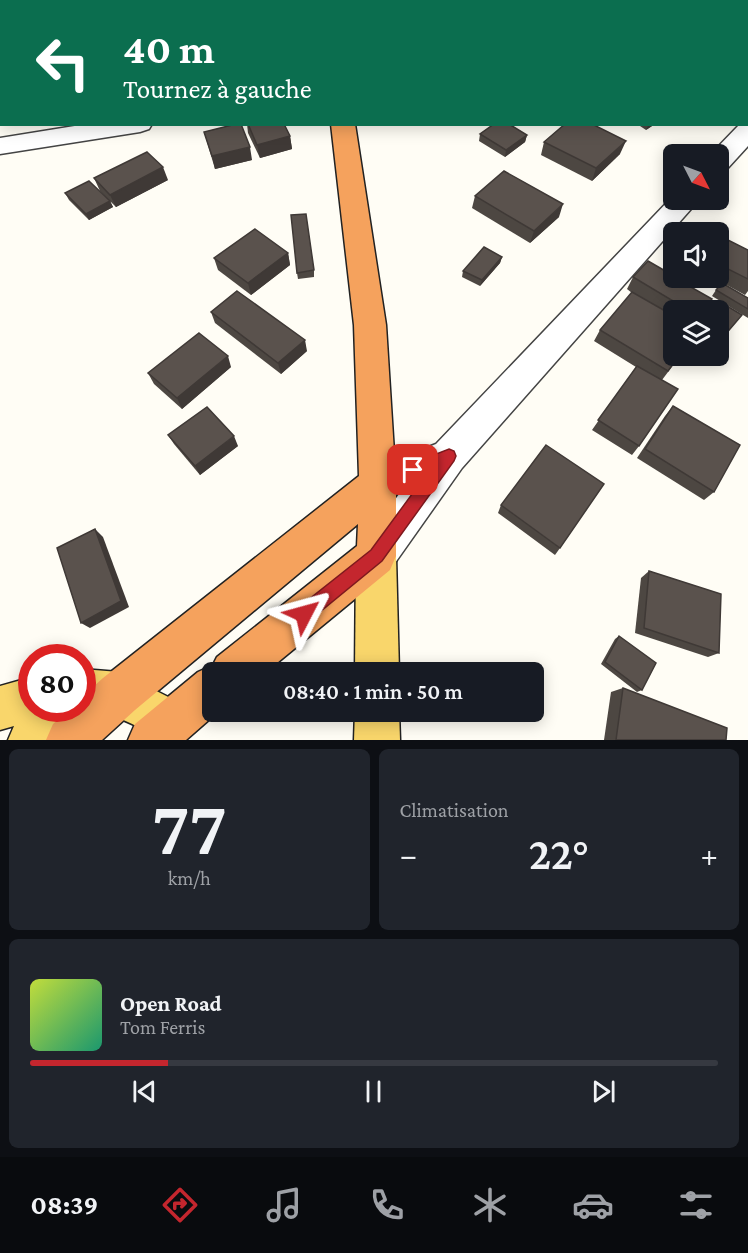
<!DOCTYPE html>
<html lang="fr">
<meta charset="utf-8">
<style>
:root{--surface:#171b24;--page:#20242c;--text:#f1f3f6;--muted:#9ea1a6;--line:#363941;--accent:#c4262e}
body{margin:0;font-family:"Crimson Pro",serif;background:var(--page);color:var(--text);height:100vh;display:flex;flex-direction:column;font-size:22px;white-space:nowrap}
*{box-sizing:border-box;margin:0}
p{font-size:20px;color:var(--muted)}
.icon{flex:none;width:33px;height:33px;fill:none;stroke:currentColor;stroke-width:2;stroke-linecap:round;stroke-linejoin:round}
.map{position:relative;height:740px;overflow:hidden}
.drawer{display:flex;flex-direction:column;gap:9px;padding:9px;background:#0d0f14;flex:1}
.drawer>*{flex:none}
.top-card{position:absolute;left:0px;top:0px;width:748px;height:126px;box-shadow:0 3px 15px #0003;background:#0b6e4f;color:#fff;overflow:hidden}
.needle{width:39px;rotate:132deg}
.buttons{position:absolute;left:663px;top:144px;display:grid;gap:12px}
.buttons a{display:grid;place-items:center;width:66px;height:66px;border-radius:9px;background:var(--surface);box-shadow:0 3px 15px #0003;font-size:30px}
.speed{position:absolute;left:18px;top:644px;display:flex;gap:12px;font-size:30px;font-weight:700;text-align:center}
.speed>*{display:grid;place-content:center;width:78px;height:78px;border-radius:50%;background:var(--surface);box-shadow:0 3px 15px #0003;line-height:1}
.speed .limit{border:9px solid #d22;background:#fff;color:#111}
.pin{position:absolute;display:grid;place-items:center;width:51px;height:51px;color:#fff;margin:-26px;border-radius:12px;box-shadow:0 3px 9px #0006}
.me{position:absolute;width:66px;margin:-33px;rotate:51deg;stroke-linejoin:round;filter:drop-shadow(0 0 4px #0008)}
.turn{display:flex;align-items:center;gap:21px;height:126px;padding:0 24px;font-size:27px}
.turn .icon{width:78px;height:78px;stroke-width:2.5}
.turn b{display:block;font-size:42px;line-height:51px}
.big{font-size:45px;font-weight:600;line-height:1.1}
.drawer .card{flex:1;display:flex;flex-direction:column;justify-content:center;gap:9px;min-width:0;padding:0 21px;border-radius:9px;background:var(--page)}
.drawer .dial{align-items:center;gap:0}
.dial b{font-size:78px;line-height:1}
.song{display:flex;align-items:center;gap:18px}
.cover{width:72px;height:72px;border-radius:9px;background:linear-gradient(135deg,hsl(70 70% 55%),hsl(160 70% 35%))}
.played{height:6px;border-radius:3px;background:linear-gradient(90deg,var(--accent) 20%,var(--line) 20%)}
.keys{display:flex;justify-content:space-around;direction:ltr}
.heat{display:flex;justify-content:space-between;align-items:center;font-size:33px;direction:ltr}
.drawer .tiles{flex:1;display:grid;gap:9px;grid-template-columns:1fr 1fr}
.card:last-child{grid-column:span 2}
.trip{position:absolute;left:202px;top:662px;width:342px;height:60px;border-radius:9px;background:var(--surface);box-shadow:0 3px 15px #0003;font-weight:600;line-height:60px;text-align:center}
.tab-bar{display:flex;height:96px;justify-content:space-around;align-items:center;background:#090b0e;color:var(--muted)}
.tab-bar .icon{width:42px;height:42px}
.tab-bar .active{color:var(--accent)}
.tab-bar b{font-size:27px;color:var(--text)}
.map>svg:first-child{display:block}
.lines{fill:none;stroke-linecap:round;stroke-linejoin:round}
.minor-casing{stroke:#444;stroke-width:3}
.major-casing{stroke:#222;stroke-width:3}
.highway-casing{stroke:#222;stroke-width:3}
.minor{fill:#fff;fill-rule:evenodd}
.major{fill:#f9d66b;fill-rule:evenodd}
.highway{fill:#f5a25d;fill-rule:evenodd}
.wall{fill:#4d4742}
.shaded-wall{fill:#3f3936}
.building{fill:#5a524d;stroke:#3f3936;stroke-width:1.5}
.route{fill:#c4262e;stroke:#7f191e;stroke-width:1.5}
</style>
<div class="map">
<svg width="748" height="740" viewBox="0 0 748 740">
<rect width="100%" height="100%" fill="#fffdf5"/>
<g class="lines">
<g class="minor-casing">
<g id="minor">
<polygon points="695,0 717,0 718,2 696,2"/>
<rect x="747" y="25" width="1" height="13"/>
<polygon points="748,123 748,146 727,169 718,171 718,154 711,154 739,125"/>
<polygon points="87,124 152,124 149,129 140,132 0,154 0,138"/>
<polygon points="674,195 674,200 699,200 462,468 390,570 376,576 362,570 356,556 362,542 400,493 378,501 365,496 360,484 365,472 436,444"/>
</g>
</g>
<g class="major-casing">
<g id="major">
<polygon points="376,536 390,542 396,556 399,672 355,672 356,556 362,542"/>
<path d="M82,669L119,672L186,706L192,722L186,738C159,740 139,726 116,717C102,711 85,714 70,708H82Z"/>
<polygon points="32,677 32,708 50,708 45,716 70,717 86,724 93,740 8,740 14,726 0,730 0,686"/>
<polygon points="355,711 399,711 400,740 354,740"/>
</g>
</g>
<g class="highway-casing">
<g id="highway">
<rect x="307" y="0" width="20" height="2"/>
<polygon points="331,124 355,124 386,325 396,484 396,556 390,570 266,672 213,672 213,711 219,711 186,740 128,740 135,724 198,672 213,665 217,657 357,546 358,524 135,710 102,740 46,740 53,724 71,708 82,708 82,697 103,678 359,476 354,325"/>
</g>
</g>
<use href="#minor" class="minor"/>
<use href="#major" class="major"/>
<use href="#highway" class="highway"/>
</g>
<g class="wall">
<polygon points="569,0 634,0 633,2 571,2"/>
<polygon points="247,124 284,124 290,136 292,149 260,158 248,133"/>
<polygon points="494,124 517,124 513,127 527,135 525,142 505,157 479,141 480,134"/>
<polygon points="637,124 655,124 646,130"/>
<polygon points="204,132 252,160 215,169"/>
<polygon points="544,142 620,154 592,181 541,155"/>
<polygon points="94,178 168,180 116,207 110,201 113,207 89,220 69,200 65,193 107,198 100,191"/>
<polygon points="475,196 559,217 530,243 472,208"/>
<polygon points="718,235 748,250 748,291 745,295 714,278 718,278"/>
<polygon points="288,253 290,265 251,295 218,270 214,258"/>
<polygon points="502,257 500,263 480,286 462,277 463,271"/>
<polygon points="314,270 314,277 298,279 297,273"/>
<polygon points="633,277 712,299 704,310 674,310 674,356 680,356 662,380 639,446 632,455 592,430 636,367 594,341 600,330 632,293 627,289"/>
<polygon points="716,290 748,298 748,318 712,296"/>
<polygon points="718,310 737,321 719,341 718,341"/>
<polygon points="211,312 307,351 281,374 215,323"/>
<polygon points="231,367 182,409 154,384 148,373"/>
<polygon points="673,406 714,492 704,500 637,458 665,416"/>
<polygon points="168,435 238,446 200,475 174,444"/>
<polygon points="501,505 560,548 555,555 498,513"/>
<polygon points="649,571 719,653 708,657 635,633 641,578"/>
<polygon points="619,636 642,690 637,692 601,664 615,639"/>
<polygon points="623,688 726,740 604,740 611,692"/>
</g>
<g class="shaded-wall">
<polygon points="104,0 158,0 151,2 105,2"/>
<polygon points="594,0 634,0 633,2 588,2"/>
<polygon points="649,124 655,124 646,130"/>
<polygon points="527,135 525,142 505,157 506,150"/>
<polygon points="290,136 292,149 260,158 257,145"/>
<polygon points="626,141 620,154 592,181 596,168"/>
<polygon points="250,147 252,160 215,169 212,156"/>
<polygon points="163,167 168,180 116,207 110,195"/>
<polygon points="110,201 113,207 89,220 86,214"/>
<polygon points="563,204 559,217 530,243 534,231"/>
<polygon points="288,253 290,265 251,295 248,283"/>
<polygon points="502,257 500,263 480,286 482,280"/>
<polygon points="305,340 307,351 281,374 278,363"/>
<polygon points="228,356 231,367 182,409 177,398"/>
<polygon points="234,436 238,446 200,475 195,466"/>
<polygon points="95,529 103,537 129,607 90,628 81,623"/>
</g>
<g class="building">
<polygon points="18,0 53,0 54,2 18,2"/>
<polygon points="80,0 100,0 101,2 80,2"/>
<polygon points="217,0 257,0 259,2 218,2"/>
<polygon points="420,0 459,0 461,2 422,2"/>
<polygon points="236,124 241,124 250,147 212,156 204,132"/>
<polygon points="248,124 284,124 290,136 257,145"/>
<polygon points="494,124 509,124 527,135 506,150 480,134"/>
<polygon points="565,124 592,124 626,141 596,168 544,142"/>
<polygon points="147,152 163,167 110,195 94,178"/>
<polygon points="504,171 563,204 534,231 475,196"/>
<polygon points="89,181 110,201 86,214 65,193"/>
<polygon points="306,214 314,270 297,273 291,215"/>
<polygon points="697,224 714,232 689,232"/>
<polygon points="255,229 288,253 248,283 214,258"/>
<polygon points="718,235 748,250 748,279 718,264"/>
<polygon points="484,247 502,257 482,280 463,271"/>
<polygon points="648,261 674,276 674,278 675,278 712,299 702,310 688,310 633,277"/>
<polygon points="722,283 748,298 748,309 716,290"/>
<polygon points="237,291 305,340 278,363 211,312"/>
<polygon points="632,292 674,316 674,356 679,356 668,371 600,330"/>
<polygon points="722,303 742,315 724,336 718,332 718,310 715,310"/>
<polygon points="199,333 228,356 177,398 148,373"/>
<polygon points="637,366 678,389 639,446 598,420"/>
<polygon points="673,406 740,445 714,492 645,449"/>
<polygon points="207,407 234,436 195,466 168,435"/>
<polygon points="546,445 604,484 560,548 501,505"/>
<polygon points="95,529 121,601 81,623 57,548"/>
<polygon points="649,571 721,594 719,653 644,628"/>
<polygon points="619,636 656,663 642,690 605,662"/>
<polygon points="623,688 727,728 726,740 616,740"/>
</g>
<polygon class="route" points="449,449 454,451 456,456 454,461 382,561 310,620 304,622 298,620 296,614 298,608 371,550 429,471 413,477 408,475 406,470 408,465"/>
</svg>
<div class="buttons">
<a><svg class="needle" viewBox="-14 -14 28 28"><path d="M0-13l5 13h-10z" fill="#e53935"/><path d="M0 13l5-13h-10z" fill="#9ea1a6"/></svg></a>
<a><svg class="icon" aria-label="sound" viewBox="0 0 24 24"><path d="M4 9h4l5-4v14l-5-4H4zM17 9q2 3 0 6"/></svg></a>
<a><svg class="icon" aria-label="layers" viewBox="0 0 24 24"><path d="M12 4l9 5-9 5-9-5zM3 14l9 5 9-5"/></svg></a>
</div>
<div class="speed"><div class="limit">80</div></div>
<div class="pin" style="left:413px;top:470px;background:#d93025"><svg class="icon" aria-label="arrive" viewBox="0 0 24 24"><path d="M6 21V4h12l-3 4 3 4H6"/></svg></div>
<svg class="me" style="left:304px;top:614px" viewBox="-20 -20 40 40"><path d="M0-17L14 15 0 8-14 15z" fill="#c4262e" stroke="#fff" stroke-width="4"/></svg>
<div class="trip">08:40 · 1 min · 50 m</div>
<div class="top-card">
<div class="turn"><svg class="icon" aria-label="left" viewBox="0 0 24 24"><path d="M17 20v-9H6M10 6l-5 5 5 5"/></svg><div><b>40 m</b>Tournez à gauche</div></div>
</div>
</div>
<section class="drawer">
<div class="tiles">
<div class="card dial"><b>77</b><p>km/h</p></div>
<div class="card"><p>Climatisation</p>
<div class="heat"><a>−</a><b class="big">22°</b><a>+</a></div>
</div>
<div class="card">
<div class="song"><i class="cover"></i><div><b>Open Road</b><p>Tom Ferris</p></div></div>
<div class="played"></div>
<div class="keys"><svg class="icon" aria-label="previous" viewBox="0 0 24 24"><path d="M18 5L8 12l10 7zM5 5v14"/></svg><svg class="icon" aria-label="pause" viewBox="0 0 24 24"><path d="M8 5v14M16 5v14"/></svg><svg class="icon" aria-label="next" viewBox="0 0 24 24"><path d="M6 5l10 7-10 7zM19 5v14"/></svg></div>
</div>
</div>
</section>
<nav class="tab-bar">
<b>08:39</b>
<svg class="icon active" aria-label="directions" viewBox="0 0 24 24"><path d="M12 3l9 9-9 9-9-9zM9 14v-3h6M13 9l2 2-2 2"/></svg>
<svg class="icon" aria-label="music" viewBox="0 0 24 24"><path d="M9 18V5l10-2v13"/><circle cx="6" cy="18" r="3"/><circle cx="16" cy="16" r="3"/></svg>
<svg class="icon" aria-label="phone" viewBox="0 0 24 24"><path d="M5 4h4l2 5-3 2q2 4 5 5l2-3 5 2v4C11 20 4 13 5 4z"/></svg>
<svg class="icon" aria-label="climate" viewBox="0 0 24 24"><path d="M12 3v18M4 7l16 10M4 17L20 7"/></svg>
<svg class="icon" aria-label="car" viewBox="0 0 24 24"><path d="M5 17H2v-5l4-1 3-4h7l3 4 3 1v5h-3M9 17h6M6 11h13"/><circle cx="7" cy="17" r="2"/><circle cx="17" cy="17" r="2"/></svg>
<svg class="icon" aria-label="filters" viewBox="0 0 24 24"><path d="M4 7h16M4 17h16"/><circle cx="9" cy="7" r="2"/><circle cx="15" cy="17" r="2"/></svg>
</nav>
